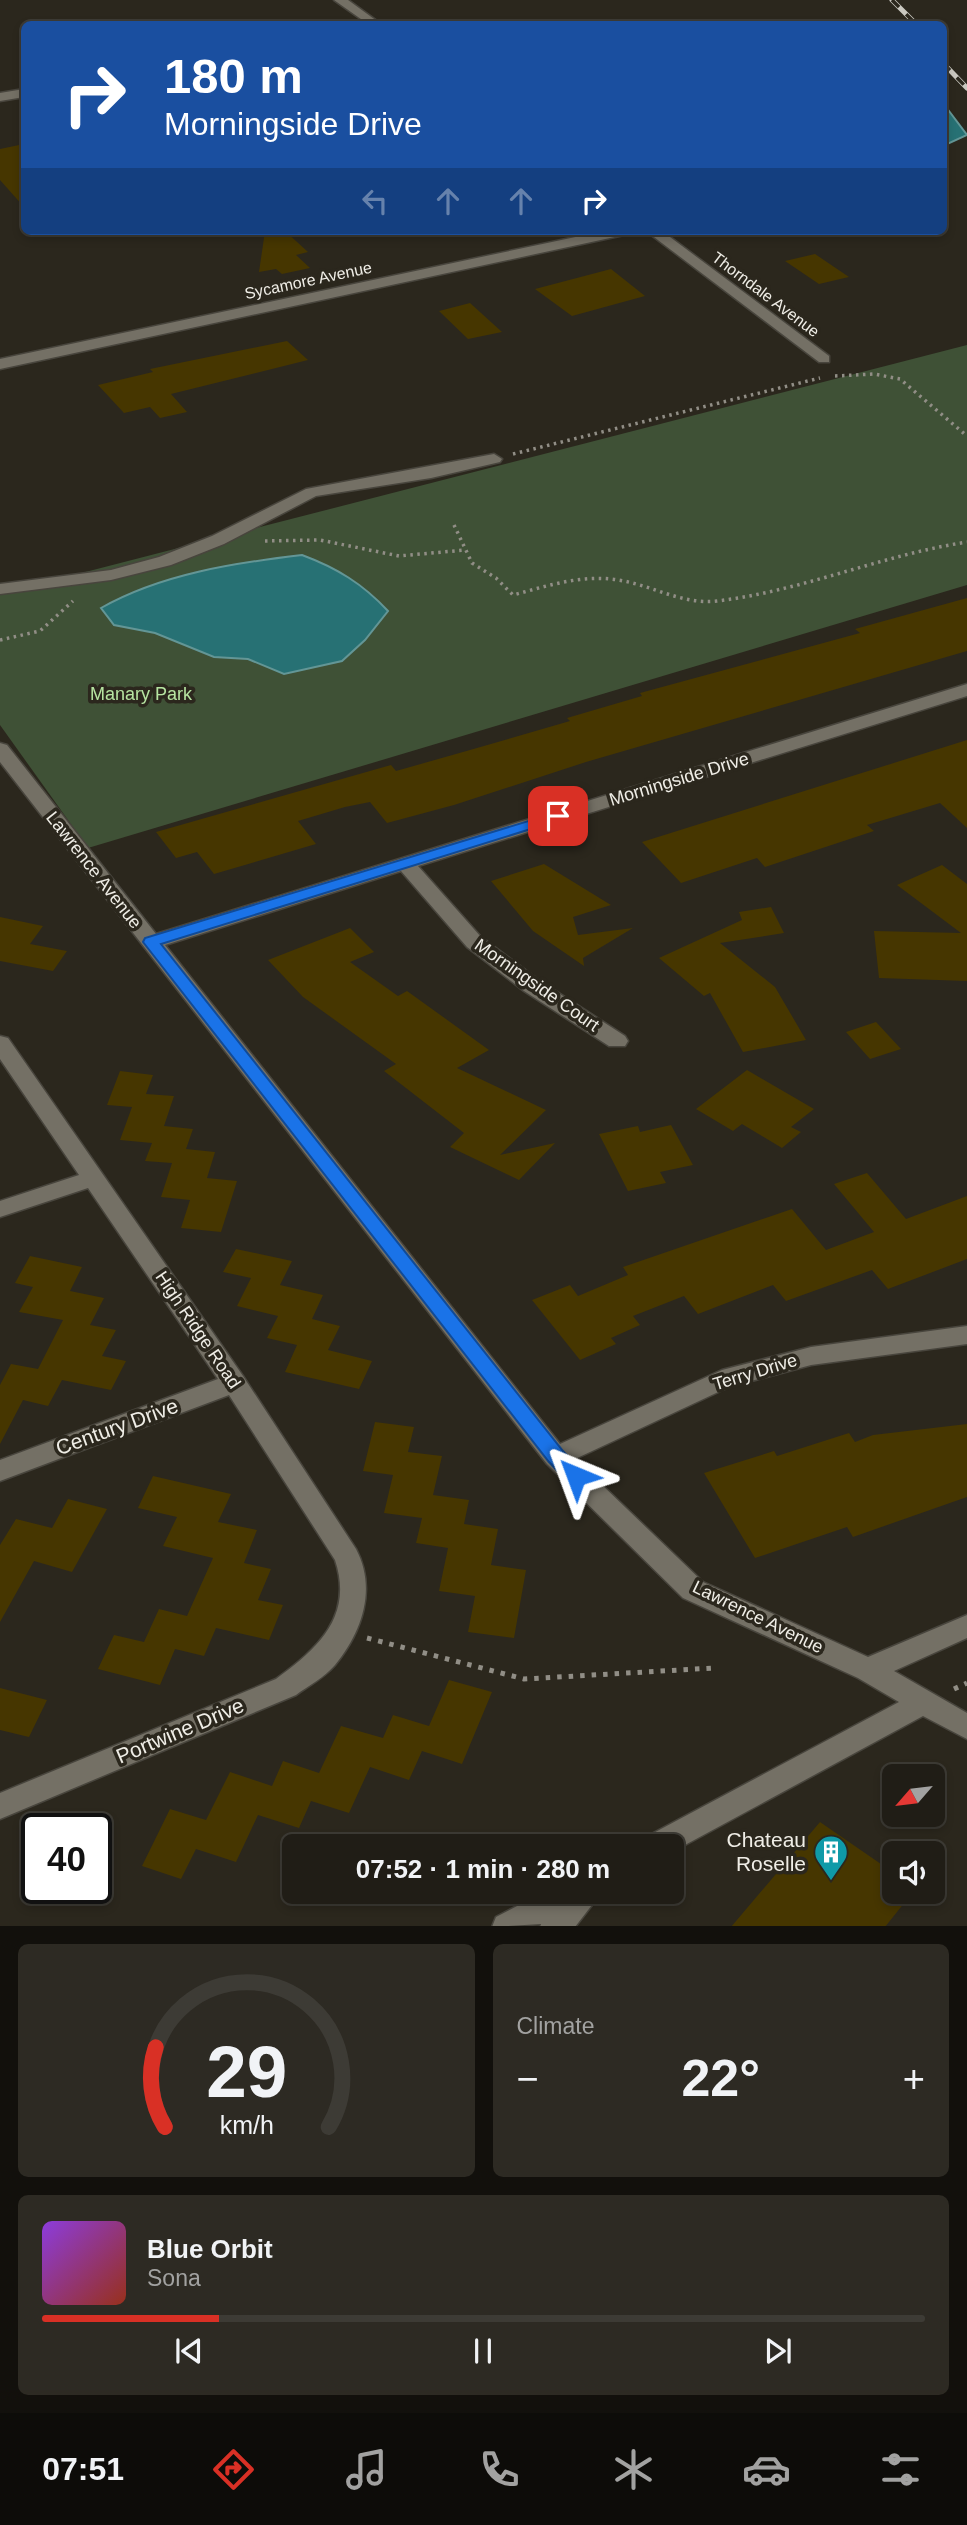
<!DOCTYPE html>
<meta charset="utf-8">
<style>
:root{--surface:#201d16;--page:#2d2a23;--text:#f1f3f6;--muted:#a2a2a1;--line:#3d3b35;--accent:#d93025}
body{margin:0;font-family:Helvetica,sans-serif;background:var(--page);color:var(--text);height:100vh;display:flex;flex-direction:column;font-size:26px;white-space:nowrap}
*{box-sizing:border-box;margin:0}
p{font-size:23px;color:var(--muted)}
.icon{flex:none;width:38px;height:38px;fill:none;stroke:currentColor;stroke-width:2;stroke-linecap:round;stroke-linejoin:round}
.map{position:relative;height:1926px;overflow:hidden}
.drawer{display:flex;flex-direction:column;gap:18px;padding:18px;background:#12100c;flex:1}
.drawer>*{flex:none}
.top-card{position:absolute;left:21px;top:21px;width:926px;height:214px;border-radius:10px;box-shadow:0 4px 10px #0003,0 0 0 2px var(--line);background:#1a4fa0;color:#fff;overflow:hidden}
.needle{width:46px;rotate:242deg}
.fabs{position:absolute;left:882px;top:1764px;display:grid;gap:14px}
.fabs a{display:grid;place-items:center;width:63px;height:63px;border-radius:10px;background:var(--surface);box-shadow:0 4px 10px #0003,0 0 0 2px var(--line);font-size:35px}
.speed{position:absolute;left:21px;top:1813px;display:flex;gap:14px;font-size:35px;font-weight:700;text-align:center}
.speed>*{display:grid;place-content:center;width:91px;height:91px;border-radius:50%;background:var(--surface);box-shadow:0 4px 10px #0003,0 0 0 2px var(--line);line-height:1}
.speed .limit{border:4px solid #111;border-radius:10px;background:#fff;color:#111}
.pin{position:absolute;display:grid;place-items:center;width:60px;height:60px;color:#fff;margin:-30px;border-radius:14px;box-shadow:0 4px 10px #0006}
.me{position:absolute;width:77px;margin:-38px;rotate:316deg;stroke-linejoin:round;filter:drop-shadow(0 0 5px #0008)}
.turn{display:flex;align-items:center;gap:24px;height:147px;padding:0 28px;font-size:32px}
.turn .icon{width:91px;height:91px;stroke-width:2.5}
.turn b{display:block;font-size:49px;line-height:60px}
.lanes{display:flex;align-items:center;height:66px;padding:0 28px;background:#0003;justify-content:center;gap:35px;direction:ltr}
.lanes .off{opacity:.35}
.big{font-size:52px;font-weight:600;line-height:1.1}
.drawer .widget{flex:1;display:flex;flex-direction:column;justify-content:center;gap:10px;min-width:0;padding:0 24px;border-radius:10px;background:var(--page)}
.drawer .dial{align-items:center;gap:0}
.dial svg{height:182px;overflow:visible;fill:none;stroke:var(--line);stroke-width:7;stroke-linecap:round;text-anchor:middle}
.dial text{fill:var(--text);stroke:none}
.song{display:flex;align-items:center;gap:21px}
.cover{width:84px;height:84px;border-radius:10px;background:linear-gradient(135deg,hsl(270 70% 55%),hsl(10 70% 35%))}
.played{height:7px;border-radius:4px;background:linear-gradient(90deg,var(--accent) 20%,var(--line) 20%)}
.keys{display:flex;justify-content:space-around;direction:ltr}
.heat{display:flex;justify-content:space-between;align-items:center;font-size:38px;direction:ltr}
.drawer .tiles{flex:1;display:grid;gap:18px;grid-template-columns:1fr 1fr}
.widget:last-child{grid-column:span 2}
.trip{position:absolute;left:282px;top:1834px;width:402px;height:70px;border-radius:10px;background:var(--surface);box-shadow:0 4px 10px #0003,0 0 0 2px var(--line);font-weight:600;line-height:70px;text-align:center}
.dock{display:flex;height:112px;justify-content:space-around;align-items:center;background:#0d0c09;color:var(--muted)}
.dock .icon{width:49px;height:49px}
.dock .active{color:var(--accent)}
.dock b{font-size:32px;color:var(--text)}
.map>svg:first-child{display:block}
.green{fill:#3f5136}
.water{fill:#277174;stroke:#639696;stroke-width:2}
.building{fill:#463600}
.lines{fill:none;stroke-linecap:round;stroke-linejoin:round}
.minor-casing{stroke:#48453d;stroke-width:3}
.path-far1{stroke:#918e86;stroke-width:3.5;stroke-dasharray:2.5 4.5;stroke-linecap:butt}
.path{stroke:#918e86;stroke-width:5;stroke-dasharray:4.5 7;stroke-linecap:butt}
.minor{fill:#747065;fill-rule:evenodd}
.rail-casing{stroke:#cac8c0;stroke-width:5}
.rail{stroke:#2b271d;stroke-width:3.5;stroke-dasharray:10;stroke-linecap:butt}
.route{fill:#1a73e8;stroke:#114b97;stroke-width:2}
.labels{text-anchor:middle;stroke-width:7;stroke-linejoin:round;paint-order:stroke}
.far-street-label{font-size:16px;fill:#efede6;stroke:#2b271d}
.park-label{font-size:18px;fill:#b6e4a1;stroke:#2b271d}
.street-label{font-size:18px;fill:#efede6;stroke:#2b271d}
.near-street-label{font-size:21px;fill:#efede6;stroke:#2b271d}
.near-poi-label{font-size:21px;fill:#efede6;stroke:#2b271d;text-anchor:end}
</style>
<div class="map">
<svg width="967" height="1927" viewBox="0 0 967 1927">
<rect width="100%" height="100%" fill="#2b271d"/>
<polygon class="green" points="967,345 967,585 88,848 0,725 0,594"/>
<g class="water">
<polygon points="943,103 967,135 943,146"/>
<path d="M302,555C337,568 363,584 388,611L365,640L342,661L284,674L248,659L214,657L155,633L114,625L101,608C161,574 234,563 302,555Z"/>
</g>
<g class="building">
<polygon points="24,144 24,207 0,180 0,149"/>
<polygon points="265,231 285,231 308,252 296,255 310,268 282,274 276,269 259,272"/>
<polygon points="815,254 849,277 819,284 785,261"/>
<polygon points="611,269 645,296 572,316 535,289"/>
<polygon points="470,303 502,332 468,339 439,311"/>
<polygon points="287,341 308,360 171,394 187,412 160,418 150,407 124,413 98,385 153,372 150,369"/>
<polygon points="967,598 967,651 586,762 454,805 387,823 370,802 345,807 298,821 316,844 214,874 197,852 176,858 156,832 391,765 396,771 470,750 570,721 567,718 642,696 640,693 860,633 855,629"/>
<polygon points="967,740 967,828 940,803 867,825 874,831 765,867 757,858 681,883 642,842"/>
<polygon points="544,864 611,905 573,917 578,935 633,928 583,958 584,966 533,931 491,881"/>
<polygon points="942,865 967,884 967,981 879,978 874,931 961,933 897,885"/>
<polygon points="771,907 784,933 720,943 775,987 806,1040 743,1052 710,993 704,996 659,958 742,920 739,912"/>
<polygon points="0,917 43,926 30,944 67,951 53,971 0,961"/>
<polygon points="350,928 374,952 350,962 398,996 407,991 489,1050 457,1068 546,1110 500,1155 555,1143 519,1180 450,1147 464,1133 384,1071 396,1064 303,997 268,960"/>
<polygon points="876,1022 901,1049 870,1059 846,1032"/>
<polygon points="747,1070 814,1109 791,1127 801,1132 782,1148 742,1124 733,1131 696,1109"/>
<polygon points="120,1071 153,1075 146,1094 174,1096 164,1126 193,1129 186,1149 215,1152 207,1178 237,1181 221,1232 181,1228 190,1200 161,1197 172,1163 145,1161 152,1143 120,1140 132,1107 107,1105"/>
<polygon points="671,1125 693,1165 660,1172 666,1183 628,1191 599,1134 638,1126 640,1132"/>
<polygon points="867,1173 906,1219 967,1196 967,1259 888,1289 872,1270 786,1301 773,1285 698,1314 684,1296 633,1316 640,1325 611,1338 616,1344 580,1360 532,1300 570,1285 578,1296 628,1275 623,1267 792,1209 826,1250 874,1232 834,1184"/>
<polygon points="236,1249 292,1261 280,1285 323,1295 312,1319 340,1326 328,1350 372,1361 359,1389 285,1372 297,1345 267,1338 278,1316 237,1306 251,1278 223,1272"/>
<polygon points="30,1256 82,1267 70,1291 104,1298 90,1325 116,1330 102,1356 126,1361 111,1390 62,1380 48,1406 23,1400 0,1444 0,1385 11,1364 38,1369 63,1320 19,1312 33,1287 15,1283"/>
<polygon points="375,1422 414,1427 408,1452 442,1456 433,1495 469,1500 464,1524 498,1529 491,1565 526,1570 514,1638 468,1632 475,1596 439,1591 448,1548 416,1543 422,1518 384,1513 393,1475 363,1471"/>
<polygon points="967,1424 967,1497 853,1537 847,1527 755,1558 704,1473 774,1451 777,1456 849,1433 855,1442 873,1435"/>
<polygon points="153,1476 231,1494 218,1522 257,1530 244,1563 271,1569 258,1600 283,1605 269,1640 216,1628 204,1656 175,1649 160,1685 98,1669 114,1635 144,1642 159,1609 187,1616 213,1558 163,1546 177,1517 138,1508"/>
<polygon points="68,1499 107,1509 72,1572 34,1561 0,1622 0,1545 16,1519 52,1528"/>
<polygon points="449,1680 492,1692 462,1764 422,1751 409,1780 370,1767 349,1813 311,1801 299,1828 258,1815 236,1862 196,1849 181,1879 142,1866 170,1809 206,1820 230,1772 272,1786 283,1761 319,1773 341,1726 383,1738 393,1715 429,1726"/>
<polygon points="0,1688 47,1700 29,1737 0,1730"/>
<polygon points="820,1822 894,1873 894,1892 913,1892 885,1927 731,1927"/>
</g>
<g class="lines">
<g class="minor-casing">
<g id="minor">
<polygon points="334,0 348,0 381,24 368,24"/>
<polygon points="24,89 24,97 0,101 0,93"/>
<polygon points="604,231 631,231 624,235 0,369 0,359"/>
<polygon points="646,231 662,231 829,356 829,362 819,362"/>
<polygon points="494,454 502,459 500,462 431,478 316,496 224,544 171,565 111,580 0,594 0,584 111,570 159,557 212,536 306,489"/>
<polygon points="967,684 967,696 418,866 481,937 540,981 625,1036 628,1041 625,1046 609,1046 524,991 467,947 401,871 165,945 560,1444 722,1370 811,1347 967,1326 967,1344 811,1365 729,1387 575,1459 703,1582 868,1657 967,1615 967,1638 894,1671 967,1713 967,1739 923,1716 672,1852 672,1846 641,1846 646,1837 899,1702 858,1678 683,1598 547,1464 0,762 0,743 7,745 156,934"/>
<path d="M0,1036L8,1038L243,1376L356,1549C377,1589 362,1632 335,1665C325,1677 308,1686 296,1695L0,1819V1793L276,1679C317,1649 354,1617 335,1560L229,1395L0,1481V1460L218,1379L88,1188L0,1217V1201L79,1175L0,1059Z"/>
<polygon points="544,1892 602,1892 575,1927 540,1927 541,1924 492,1927 496,1917"/>
</g>
</g>
<g class="path-far1">
<polyline points="835,376 874,374 900,379 967,436"/>
<polyline points="513,454 820,378"/>
<path d="M454,525L472,563L496,578L513,595C547,586 582,574 618,580C652,585 682,605 717,601C802,591 882,555 967,542"/>
<polyline points="265,541 320,540 399,556 465,550"/>
<polyline points="0,640 40,631 73,601"/>
</g>
<g class="path">
<polyline points="367,1638 524,1679 714,1668"/>
<polyline points="954,1689 967,1683"/>
</g>
<use href="#minor" class="minor"/>
<g class="rail-casing">
<g id="rail">
<polyline points="892,0 916,24"/>
<polyline points="943,63 967,88"/>
</g>
</g>
<use href="#rail" class="rail"/>
</g>
<path class="route" d="M558,812L565,816L563,819L161,944L563,1451L586,1476L583,1481C568,1486 559,1472 549,1462L143,942L145,938Z"/>
<defs>
<g id="building-pin" transform="scale(1.75)"><path d="M0 17L-7.5 6A9.5 9.5 0 1 1 7.5 6Z" fill="#0f9aa8" stroke="#2b271d"/><path d="M-4-6H4V6H1V3H-1V6H-4ZM-2.5-4.3h1.7v1.8h-1.7ZM.8-4.3h1.7v1.8H.8ZM-2.5-1h1.7V.8h-1.7ZM.8-1h1.7V.8H.8Z" fill="#fff"/></g>
</defs>
<g fill-rule="evenodd">
<use href="#building-pin" x="831" y="1852"/>
</g>
<g class="labels">
<g class="far-street-label">
<text transform="translate(308 280) rotate(-12)" y="6">Sycamore Avenue</text>
<text transform="translate(766 294) rotate(37)" y="6">Thorndale Avenue</text>
</g>
<g class="park-label">
<text x="141" y="700">Manary Park</text>
</g>
<g class="street-label">
<text transform="translate(679 779) rotate(-17)" y="6">Morningside Drive</text>
<text transform="translate(94 870) rotate(52)" y="6">Lawrence Avenue</text>
<text transform="translate(537 985) rotate(35)" y="6">Morningside Court</text>
<text transform="translate(198 1330) rotate(56)" y="6">High Ridge Road</text>
<text transform="translate(755 1372) rotate(-17)" y="6">Terry Drive</text>
<text transform="translate(758 1617) rotate(26)" y="6">Lawrence Avenue</text>
</g>
<g class="near-street-label">
<text transform="translate(117 1427) rotate(-20)" y="7">Century Drive</text>
<text transform="translate(180 1731) rotate(-23)" y="7">Portwine Drive</text>
</g>
<g class="near-poi-label">
<text x="806" y="1847">Chateau<tspan x="806" dy="24">Roselle</tspan></text>
</g>
</g>
</svg>
<div class="fabs">
<a><svg class="needle" viewBox="-14 -14 28 28"><path d="M0-13l5 13h-10z" fill="#e53935"/><path d="M0 13l5-13h-10z" fill="#a2a2a1"/></svg></a>
<a><svg class="icon" aria-label="sound" viewBox="0 0 24 24"><path d="M4 9h4l5-4v14l-5-4H4zM17 9q2 3 0 6"/></svg></a>
</div>
<div class="speed"><div class="limit">40</div></div>
<div class="pin" style="left:558px;top:816px;background:#d93025"><svg class="icon" aria-label="arrive" viewBox="0 0 24 24"><path d="M6 21V4h12l-3 4 3 4H6"/></svg></div>
<svg class="me" style="left:576px;top:1476px" viewBox="-20 -20 40 40"><path d="M0-17L14 15 0 8-14 15z" fill="#1a73e8" stroke="#fff" stroke-width="4"/></svg>
<div class="trip">07:52 · 1 min · 280 m</div>
<div class="top-card">
<div class="turn"><svg class="icon" aria-label="right" viewBox="0 0 24 24"><path d="M7 20v-9h11M14 6l5 5-5 5"/></svg><div><b>180 m</b>Morningside Drive</div></div>
<div class="lanes"><svg class="icon off" aria-label="left" viewBox="0 0 24 24"><path d="M17 20v-9H6M10 6l-5 5 5 5"/></svg><svg class="icon off" aria-label="ahead" viewBox="0 0 24 24"><path d="M12 20V5M6 11l6-6 6 6"/></svg><svg class="icon off" aria-label="ahead" viewBox="0 0 24 24"><path d="M12 20V5M6 11l6-6 6 6"/></svg><svg class="icon" aria-label="right" viewBox="0 0 24 24"><path d="M7 20v-9h11M14 6l5 5-5 5"/></svg></div>
</div>
</div>
<section class="drawer">
<div class="tiles">
<div class="widget dial"><svg viewBox="0 0 100 80">
<path d="M14 69A42 42 0 1 1 86 69"/>
<path d="M14 69A42 42 0 0 1 10 34" stroke="#d93025"/>
<text x="50" y="56" font-size="32" font-weight="700">29</text>
<text x="50" y="72" font-size="11">km/h</text>
</svg></div>
<div class="widget"><p>Climate</p>
<div class="heat"><a>−</a><b class="big">22°</b><a>+</a></div>
</div>
<div class="widget">
<div class="song"><i class="cover"></i><div><b>Blue Orbit</b><p>Sona</p></div></div>
<div class="played"></div>
<div class="keys"><svg class="icon" aria-label="previous" viewBox="0 0 24 24"><path d="M18 5L8 12l10 7zM5 5v14"/></svg><svg class="icon" aria-label="pause" viewBox="0 0 24 24"><path d="M8 5v14M16 5v14"/></svg><svg class="icon" aria-label="next" viewBox="0 0 24 24"><path d="M6 5l10 7-10 7zM19 5v14"/></svg></div>
</div>
</div>
</section>
<nav class="dock">
<b>07:51</b>
<svg class="icon active" aria-label="directions" viewBox="0 0 24 24"><path d="M12 3l9 9-9 9-9-9zM9 14v-3h6M13 9l2 2-2 2"/></svg>
<svg class="icon" aria-label="music" viewBox="0 0 24 24"><path d="M9 18V5l10-2v13"/><circle cx="6" cy="18" r="3"/><circle cx="16" cy="16" r="3"/></svg>
<svg class="icon" aria-label="phone" viewBox="0 0 24 24"><path d="M5 4h4l2 5-3 2q2 4 5 5l2-3 5 2v4C11 20 4 13 5 4z"/></svg>
<svg class="icon" aria-label="climate" viewBox="0 0 24 24"><path d="M12 3v18M4 7l16 10M4 17L20 7"/></svg>
<svg class="icon" aria-label="car" viewBox="0 0 24 24"><path d="M5 17H2v-5l4-1 3-4h7l3 4 3 1v5h-3M9 17h6M6 11h13"/><circle cx="7" cy="17" r="2"/><circle cx="17" cy="17" r="2"/></svg>
<svg class="icon" aria-label="filters" viewBox="0 0 24 24"><path d="M4 7h16M4 17h16"/><circle cx="9" cy="7" r="2"/><circle cx="15" cy="17" r="2"/></svg>
</nav>
